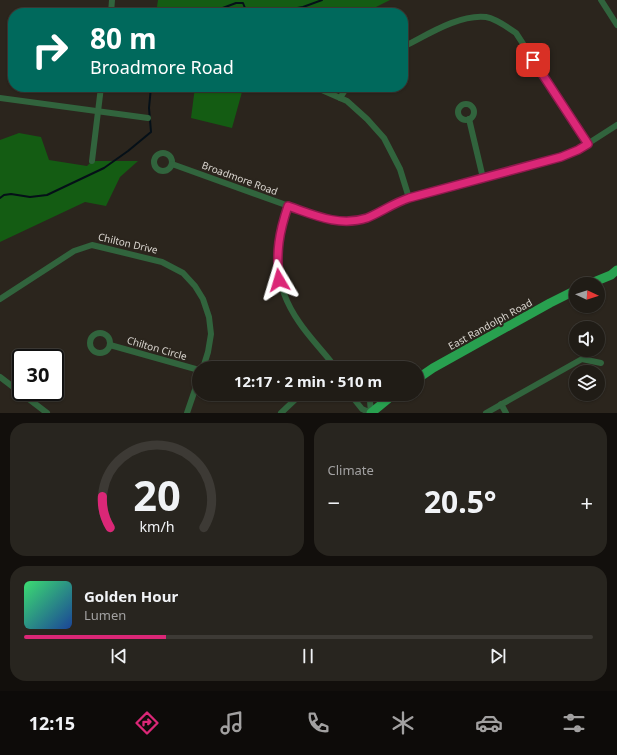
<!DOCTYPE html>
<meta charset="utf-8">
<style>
:root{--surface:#201c16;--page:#28251f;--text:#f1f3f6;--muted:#a2a1a1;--line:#3d3a35;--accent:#db2777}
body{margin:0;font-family:"Noto Sans",sans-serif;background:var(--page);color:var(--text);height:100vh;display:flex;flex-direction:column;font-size:15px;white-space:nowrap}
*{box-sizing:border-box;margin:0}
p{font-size:13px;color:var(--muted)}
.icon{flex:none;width:22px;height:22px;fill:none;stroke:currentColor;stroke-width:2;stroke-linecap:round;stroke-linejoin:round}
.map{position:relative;height:413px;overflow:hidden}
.sheet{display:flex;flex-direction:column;gap:10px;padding:10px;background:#120f0c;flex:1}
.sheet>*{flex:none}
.top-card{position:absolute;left:8px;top:8px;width:400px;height:84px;border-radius:16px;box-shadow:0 1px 3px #0004,0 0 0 1px var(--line);background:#00695c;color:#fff;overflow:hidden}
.needle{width:26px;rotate:94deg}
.buttons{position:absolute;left:569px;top:277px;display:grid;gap:8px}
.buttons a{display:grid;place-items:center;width:36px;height:36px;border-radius:50%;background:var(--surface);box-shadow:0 1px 3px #0004,0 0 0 1px var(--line);font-size:20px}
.speed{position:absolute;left:12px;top:349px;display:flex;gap:8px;font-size:20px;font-weight:700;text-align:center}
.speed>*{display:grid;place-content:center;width:52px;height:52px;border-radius:50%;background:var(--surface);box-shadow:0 1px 3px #0004,0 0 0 1px var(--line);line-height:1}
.speed .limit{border:2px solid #111;border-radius:6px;background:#fff;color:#111}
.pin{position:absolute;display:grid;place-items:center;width:34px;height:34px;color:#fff;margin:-17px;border-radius:8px;box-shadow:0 2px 6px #0006}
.me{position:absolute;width:44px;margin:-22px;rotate:353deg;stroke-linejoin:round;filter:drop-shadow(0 0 3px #0008)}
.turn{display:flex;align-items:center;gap:14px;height:84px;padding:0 16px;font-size:18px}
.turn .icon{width:52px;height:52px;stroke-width:2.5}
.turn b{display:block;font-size:28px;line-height:34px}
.big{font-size:30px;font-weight:700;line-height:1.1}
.sheet .widget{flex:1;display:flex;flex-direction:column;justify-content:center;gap:6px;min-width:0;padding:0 14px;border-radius:16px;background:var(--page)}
.sheet .dial{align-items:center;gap:0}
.dial svg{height:104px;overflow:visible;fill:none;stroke:var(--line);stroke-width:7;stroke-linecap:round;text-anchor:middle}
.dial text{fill:var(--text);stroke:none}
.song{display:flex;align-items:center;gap:12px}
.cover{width:48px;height:48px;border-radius:6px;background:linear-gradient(135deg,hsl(140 70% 55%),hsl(220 70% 35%))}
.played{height:4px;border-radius:2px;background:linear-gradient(90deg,var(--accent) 25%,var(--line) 25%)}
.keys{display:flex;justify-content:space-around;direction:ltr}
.heat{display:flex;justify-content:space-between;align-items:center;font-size:22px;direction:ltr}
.sheet .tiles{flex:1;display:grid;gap:10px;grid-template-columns:1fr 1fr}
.widget:last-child{grid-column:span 2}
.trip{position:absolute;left:192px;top:361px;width:232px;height:40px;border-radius:20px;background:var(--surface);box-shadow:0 1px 3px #0004,0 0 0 1px var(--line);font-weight:700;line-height:40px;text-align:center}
.menu{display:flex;height:64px;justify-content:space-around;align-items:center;background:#0d0b09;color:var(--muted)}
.menu .icon{width:28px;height:28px}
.menu .selected{color:var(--accent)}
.menu b{font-size:18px;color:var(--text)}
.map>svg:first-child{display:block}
.forest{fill:#145c13}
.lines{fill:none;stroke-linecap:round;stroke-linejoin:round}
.stream{stroke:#051018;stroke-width:2}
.minor{stroke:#31643d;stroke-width:6}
.primary{stroke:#28a04f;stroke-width:9}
.route-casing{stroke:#8e194d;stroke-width:10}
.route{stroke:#db2777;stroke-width:7}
.labels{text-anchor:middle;stroke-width:4;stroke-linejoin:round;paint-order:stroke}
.street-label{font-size:10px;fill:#dbd7d1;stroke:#2b251d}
</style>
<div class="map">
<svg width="617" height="413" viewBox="0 0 617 413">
<rect width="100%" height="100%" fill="#2b251d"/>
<g class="forest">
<polygon points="158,0 390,0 364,13 156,13"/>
<polygon points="195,87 248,87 242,92 232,128 191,118"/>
<polygon points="19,133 41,137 49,160 87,166 92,161 138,161 120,177 106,206 85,202 0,242 0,140"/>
</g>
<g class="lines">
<g class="stream">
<polyline points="200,13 220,9 236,3 243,3 247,13"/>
<polyline points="279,13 286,10 303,7 322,0"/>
<polyline points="0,198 4,195 11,194 30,197 47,195 104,168 128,151 151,132 149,108 151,87"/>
</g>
<g class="minor">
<polyline points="601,0 617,25"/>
<polyline points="111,13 112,0"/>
<path d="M403,47C427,35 459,14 486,17C497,19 507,27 516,33L588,144"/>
<polyline points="315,87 347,101 367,119 384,138 400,169 409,198"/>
<polyline points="263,90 264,87"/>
<polyline points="0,98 148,118"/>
<polyline points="340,98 347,87"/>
<circle cx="466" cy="112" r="8"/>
<polyline points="469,119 483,178"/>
<circle cx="163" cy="162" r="9"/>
<polyline points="92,161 101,87"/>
<path d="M172,164L325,219C339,222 352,222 366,218C381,213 394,203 409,198L561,157L578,150L617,125"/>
<path d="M288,206C274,250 272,283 299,322C309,337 322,350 332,363L334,368"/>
<polyline points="0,299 74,251 92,245 162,262 183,273 195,286 203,299 209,317 211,334 208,352 203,368"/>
<circle cx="100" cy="343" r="10"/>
<polyline points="110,345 199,370"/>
<polyline points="332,363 344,368"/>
<polyline points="0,377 47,413"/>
<polyline points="350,394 362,409 371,413 370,401 365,394"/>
<polyline points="501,404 506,413"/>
<polyline points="187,413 199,378"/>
<polyline points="281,413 301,394"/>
<polyline points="486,413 582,359 601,363"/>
</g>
<g class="primary">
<polyline points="589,284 611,275 617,270"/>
<polyline points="417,379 433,368 550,303 576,290"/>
<polyline points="371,413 394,394"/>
</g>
</g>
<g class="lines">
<g class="route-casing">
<path id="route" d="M279,280C276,251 279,233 288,206C314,215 339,227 367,218C381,212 394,203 409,198L561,157L578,150L588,144L533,60"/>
</g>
<use href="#route" class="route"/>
</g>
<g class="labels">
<g class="street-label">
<text transform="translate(240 178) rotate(20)" y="4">Broadmore Road</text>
<text transform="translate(128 243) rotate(13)" y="4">Chilton Drive</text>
<text transform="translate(490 324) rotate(-29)" y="4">East Randolph Road</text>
<text transform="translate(157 348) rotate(16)" y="4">Chilton Circle</text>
</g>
</g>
</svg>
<div class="buttons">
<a><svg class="needle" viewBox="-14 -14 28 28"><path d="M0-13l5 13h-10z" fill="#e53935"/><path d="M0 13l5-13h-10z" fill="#a2a1a1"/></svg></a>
<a><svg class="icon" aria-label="sound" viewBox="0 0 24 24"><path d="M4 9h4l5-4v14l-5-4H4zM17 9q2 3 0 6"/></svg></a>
<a><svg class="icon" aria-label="layers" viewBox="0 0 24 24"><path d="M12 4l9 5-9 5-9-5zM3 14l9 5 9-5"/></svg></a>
</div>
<div class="speed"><div class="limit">30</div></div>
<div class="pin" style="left:533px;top:60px;background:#d93025"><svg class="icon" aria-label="arrive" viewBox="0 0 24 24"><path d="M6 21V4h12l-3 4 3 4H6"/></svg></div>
<svg class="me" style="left:279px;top:280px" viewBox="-20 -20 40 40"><path d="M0-17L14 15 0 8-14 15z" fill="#db2777" stroke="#fff" stroke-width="4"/></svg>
<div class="trip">12:17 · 2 min · 510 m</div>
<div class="top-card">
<div class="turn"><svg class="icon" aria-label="right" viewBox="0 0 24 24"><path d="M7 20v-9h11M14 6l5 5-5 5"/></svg><div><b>80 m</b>Broadmore Road</div></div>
</div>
</div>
<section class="sheet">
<div class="tiles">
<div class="widget dial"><svg viewBox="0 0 100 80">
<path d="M14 69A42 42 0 1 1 86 69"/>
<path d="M14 69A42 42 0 0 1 8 45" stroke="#db2777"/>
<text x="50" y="56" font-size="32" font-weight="700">20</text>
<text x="50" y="72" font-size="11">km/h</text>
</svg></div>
<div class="widget"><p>Climate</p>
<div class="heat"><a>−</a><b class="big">20.5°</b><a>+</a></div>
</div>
<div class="widget">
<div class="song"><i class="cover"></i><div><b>Golden Hour</b><p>Lumen</p></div></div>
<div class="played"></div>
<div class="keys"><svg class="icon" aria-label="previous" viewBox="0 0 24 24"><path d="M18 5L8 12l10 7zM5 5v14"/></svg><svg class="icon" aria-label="pause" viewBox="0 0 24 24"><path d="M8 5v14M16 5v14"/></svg><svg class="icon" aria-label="next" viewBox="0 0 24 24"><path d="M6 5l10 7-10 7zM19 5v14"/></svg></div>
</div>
</div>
</section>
<nav class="menu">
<b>12:15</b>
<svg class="icon selected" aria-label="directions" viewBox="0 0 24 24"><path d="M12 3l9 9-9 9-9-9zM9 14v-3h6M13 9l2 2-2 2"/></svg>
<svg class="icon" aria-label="music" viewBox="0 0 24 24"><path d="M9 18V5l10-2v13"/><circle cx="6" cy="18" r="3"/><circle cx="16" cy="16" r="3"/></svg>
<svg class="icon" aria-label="phone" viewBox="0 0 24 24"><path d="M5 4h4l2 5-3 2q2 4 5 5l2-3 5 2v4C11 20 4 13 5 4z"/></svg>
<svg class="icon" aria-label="climate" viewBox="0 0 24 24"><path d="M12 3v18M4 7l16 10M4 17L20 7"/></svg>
<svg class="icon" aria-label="car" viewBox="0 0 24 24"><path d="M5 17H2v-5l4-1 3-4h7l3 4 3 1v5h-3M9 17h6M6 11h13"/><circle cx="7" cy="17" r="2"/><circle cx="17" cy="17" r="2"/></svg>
<svg class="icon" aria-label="filters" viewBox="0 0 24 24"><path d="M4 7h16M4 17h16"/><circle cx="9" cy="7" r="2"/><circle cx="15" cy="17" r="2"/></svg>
</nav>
